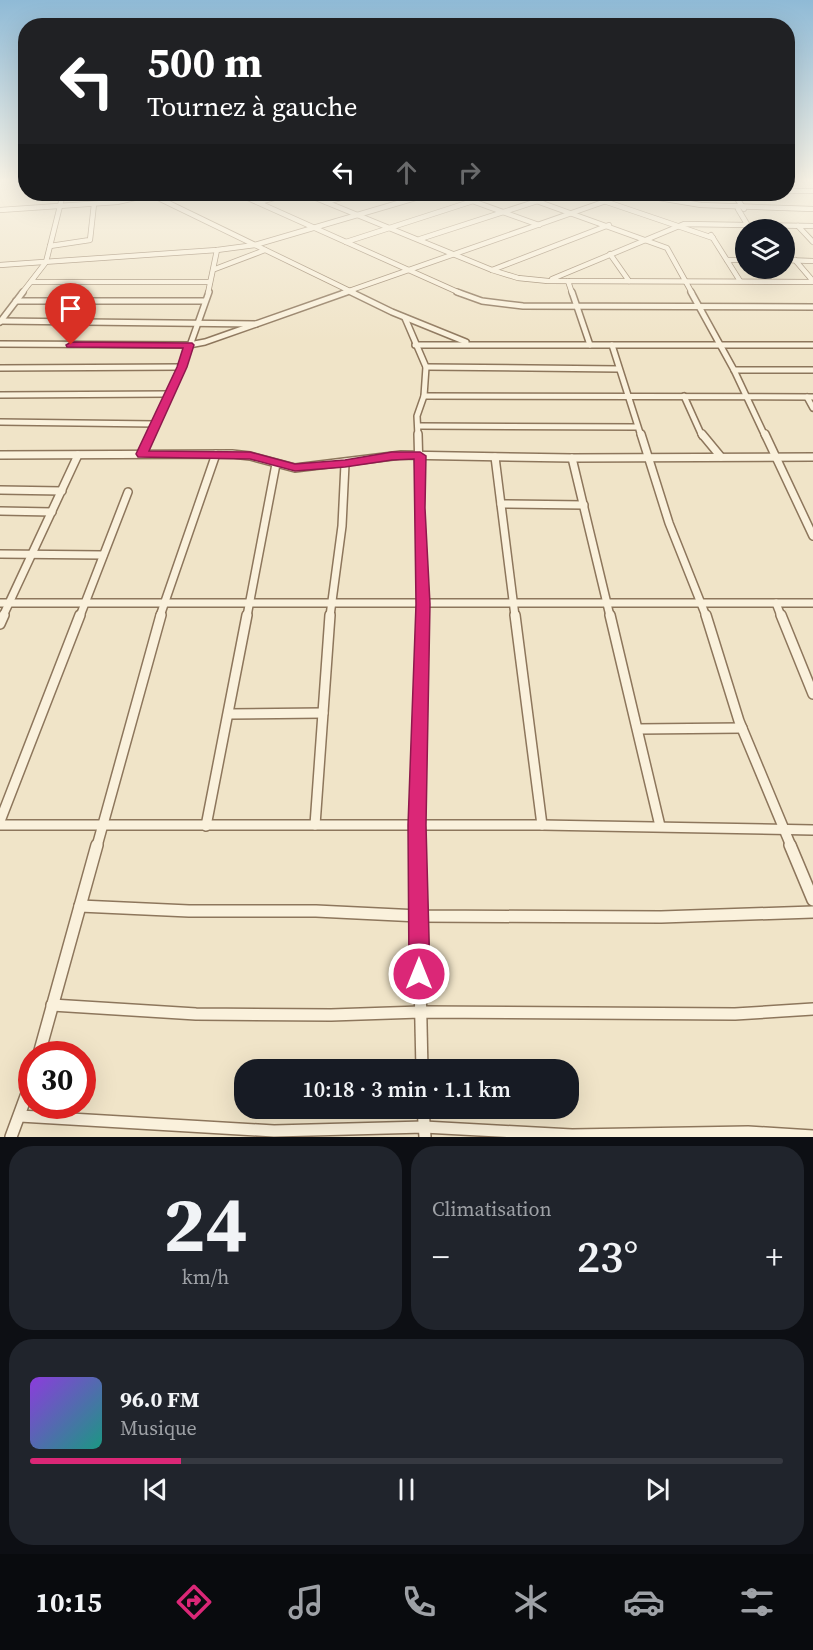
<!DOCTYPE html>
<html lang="fr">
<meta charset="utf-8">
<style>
:root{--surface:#171b24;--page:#20242c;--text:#f1f3f6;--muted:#9ea1a6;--line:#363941;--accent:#db2777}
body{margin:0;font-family:"Source Serif 4",serif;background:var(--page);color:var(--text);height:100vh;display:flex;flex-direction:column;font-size:22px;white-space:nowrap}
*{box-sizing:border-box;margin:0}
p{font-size:20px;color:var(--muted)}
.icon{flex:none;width:33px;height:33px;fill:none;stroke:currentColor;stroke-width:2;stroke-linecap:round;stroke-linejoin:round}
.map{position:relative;height:1137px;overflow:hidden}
.drawer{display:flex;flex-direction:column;gap:9px;padding:9px;background:#0d0f14;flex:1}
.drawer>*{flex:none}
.hud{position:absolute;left:18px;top:18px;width:777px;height:183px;border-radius:24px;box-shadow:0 6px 24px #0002;background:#202124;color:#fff;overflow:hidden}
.tools{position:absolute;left:735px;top:219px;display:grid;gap:12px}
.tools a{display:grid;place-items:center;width:60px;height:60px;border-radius:50%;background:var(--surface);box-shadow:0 6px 24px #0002;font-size:30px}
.speed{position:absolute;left:18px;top:1041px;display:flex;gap:12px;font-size:30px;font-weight:700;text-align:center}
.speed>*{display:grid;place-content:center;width:78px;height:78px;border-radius:50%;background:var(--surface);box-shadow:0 6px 24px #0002;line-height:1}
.speed .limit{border:9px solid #d22;background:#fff;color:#111}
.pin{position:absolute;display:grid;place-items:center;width:51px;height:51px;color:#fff;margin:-62px -26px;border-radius:50% 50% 50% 0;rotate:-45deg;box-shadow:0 0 6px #0007}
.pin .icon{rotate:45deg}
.me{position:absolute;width:66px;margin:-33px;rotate:0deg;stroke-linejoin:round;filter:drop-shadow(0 0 4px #0008)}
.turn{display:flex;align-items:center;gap:21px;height:126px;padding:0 30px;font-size:27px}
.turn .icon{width:78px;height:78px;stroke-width:2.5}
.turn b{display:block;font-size:42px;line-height:51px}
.lanes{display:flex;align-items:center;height:57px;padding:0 30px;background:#0003;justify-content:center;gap:30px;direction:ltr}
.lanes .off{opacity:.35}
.big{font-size:45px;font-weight:600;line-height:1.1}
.drawer .widget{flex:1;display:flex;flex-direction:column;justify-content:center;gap:9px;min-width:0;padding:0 21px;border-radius:24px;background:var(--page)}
.drawer .dial{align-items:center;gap:0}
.dial b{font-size:78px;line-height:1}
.song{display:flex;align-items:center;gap:18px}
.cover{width:72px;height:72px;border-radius:9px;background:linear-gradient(135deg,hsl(270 70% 55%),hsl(170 70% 35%))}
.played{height:6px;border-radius:3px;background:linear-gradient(90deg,var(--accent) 20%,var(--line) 20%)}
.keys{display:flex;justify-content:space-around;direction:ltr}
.heat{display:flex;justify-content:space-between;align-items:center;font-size:33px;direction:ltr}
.drawer .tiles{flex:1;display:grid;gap:9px;grid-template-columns:1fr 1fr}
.widget:last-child{grid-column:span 2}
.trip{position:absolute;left:234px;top:1059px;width:345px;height:60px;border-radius:24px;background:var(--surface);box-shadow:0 6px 24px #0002;font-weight:600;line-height:60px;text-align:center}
.menu{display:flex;height:96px;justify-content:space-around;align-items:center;background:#090b0e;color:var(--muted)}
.menu .icon{width:42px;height:42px}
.menu .current{color:var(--accent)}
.menu b{font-size:27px;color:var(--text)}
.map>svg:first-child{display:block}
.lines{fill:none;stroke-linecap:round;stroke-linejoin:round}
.street-far4-casing{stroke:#8d765c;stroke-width:6}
.street-far3-casing{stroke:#8d765c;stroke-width:8}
.street-far2-casing{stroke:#8d765c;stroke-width:10}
.street-far1-casing{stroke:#8d765c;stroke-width:12}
.street-casing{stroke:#8d765c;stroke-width:14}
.street-far4{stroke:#faf1dc;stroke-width:4.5}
.street-far3{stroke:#faf1dc;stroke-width:5}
.street-far2{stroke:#faf1dc;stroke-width:7}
.street-far1{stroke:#faf1dc;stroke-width:9}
.street{stroke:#faf1dc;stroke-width:11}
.route{fill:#db2777;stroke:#8e194d;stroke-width:1.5}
</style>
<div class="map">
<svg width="813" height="1137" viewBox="0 0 813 1137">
<rect width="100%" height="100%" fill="#f0e4c8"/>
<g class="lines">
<g class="street-far4-casing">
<g id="street-far4">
<polyline points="788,191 813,191"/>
<polyline points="150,194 354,293"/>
<polyline points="239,194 460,293"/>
<polyline points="306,194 492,270 518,278 548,281 813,282"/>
<polyline points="453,194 539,225"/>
<polyline points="517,194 667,248 692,293"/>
<polyline points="635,194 701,205 813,209"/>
<polyline points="734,194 744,209"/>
<polyline points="604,201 713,238"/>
<polyline points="259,202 289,194"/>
<polyline points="326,202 355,194"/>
<polyline points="738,209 750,229"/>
<polyline points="0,210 117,202 153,194"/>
<polyline points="798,226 813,242"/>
<polyline points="711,235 740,281"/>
<polyline points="420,239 559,194"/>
<polyline points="346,242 473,201"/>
<polyline points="50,246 90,240 94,204"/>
<polyline points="610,254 629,281"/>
<polyline points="727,260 746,260"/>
<polyline points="784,260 813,261"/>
<polyline points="795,260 813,281"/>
<polyline points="0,265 217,250 255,245 429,194"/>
<polyline points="215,269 265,250"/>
<polyline points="492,270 609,225"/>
<polyline points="552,279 684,224 813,226"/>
<polyline points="568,281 572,293"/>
<polyline points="31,282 210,282"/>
<polyline points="22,293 46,262 63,194"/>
<polyline points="208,293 217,250"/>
<polyline points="343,293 626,194"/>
</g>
</g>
<g class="street-far3-casing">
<g id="street-far3">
<polyline points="351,292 392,312 466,342"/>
<polyline points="457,292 482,301 523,306 813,307"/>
<polyline points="572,292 590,345"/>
<polyline points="691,292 734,370 765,436"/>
<polyline points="16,301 204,301"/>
<polyline points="405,318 426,367 424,396 417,416 418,436"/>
<polyline points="0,321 256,324"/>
<polyline points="0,322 23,292"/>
<polyline points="0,344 189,345 205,342 347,292"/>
<polyline points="415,345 813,345"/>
<polyline points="612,345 641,436"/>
<polyline points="426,367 619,369"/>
<polyline points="0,368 182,367"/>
<polyline points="734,370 813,370"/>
<polyline points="0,395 168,394"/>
<polyline points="424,396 813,397"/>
<polyline points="684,396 702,436"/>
<polyline points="807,397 813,408"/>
<polyline points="0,422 155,424"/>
<polyline points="419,426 636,427"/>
<polyline points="150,436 187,354 209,292"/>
</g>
</g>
<g class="street-far2-casing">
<g id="street-far2">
<polyline points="418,434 423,616"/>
<polyline points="641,434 669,523 706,616"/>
<polyline points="702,434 721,457"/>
<polyline points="765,434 813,536"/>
<polyline points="142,454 151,434"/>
<polyline points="0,455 232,454 250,456 295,468 401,455 572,458 813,457"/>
<polyline points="495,457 515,616"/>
<polyline points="572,458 610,616"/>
<polyline points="0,490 62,491"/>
<polyline points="501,504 584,505"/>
<polyline points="0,511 52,512"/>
<polyline points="0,554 103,555"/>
<polyline points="0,603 813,603"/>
<polyline points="776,603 781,616"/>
<polyline points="3,616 78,455"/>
<polyline points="80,616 128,492"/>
<polyline points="160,616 216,454"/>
<polyline points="247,616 276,464"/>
<polyline points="330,616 342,526 345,464"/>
</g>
</g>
<g class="street-far1-casing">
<g id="street-far1">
<polyline points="515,615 542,825"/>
<polyline points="610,615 660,826"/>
<polyline points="706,615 739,721 791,846"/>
<polyline points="781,615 813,694"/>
<polyline points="0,624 4,615"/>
<polyline points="229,714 323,713"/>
<polyline points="638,729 742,728"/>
<polyline points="0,821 80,615"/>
<polyline points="0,825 542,825 813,830"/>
<polyline points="315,825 330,615"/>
<polyline points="206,826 247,615"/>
<polyline points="97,846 161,615"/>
<polyline points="417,846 423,615"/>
</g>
</g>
<g class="street-casing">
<g id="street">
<polyline points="417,845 422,1070"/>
<polyline points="790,845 813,900"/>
<polyline points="80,906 189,911 316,911 419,916 661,917 813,912"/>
<polyline points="52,1005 196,1014 331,1015 420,1012 735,1014 813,1009"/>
<polyline points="39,1054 97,845"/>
<polyline points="423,1108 425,1137"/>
<polyline points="20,1116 274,1131 424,1127 572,1135 748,1132 813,1136"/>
<polyline points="11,1137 32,1080"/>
</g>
</g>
<use href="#street-far4" class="street-far4"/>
<use href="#street-far3" class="street-far3"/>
<use href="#street-far2" class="street-far2"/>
<use href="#street-far1" class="street-far1"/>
<use href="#street" class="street"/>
</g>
<linearGradient id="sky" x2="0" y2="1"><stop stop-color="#8fbad6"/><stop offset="0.53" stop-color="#f8f3e6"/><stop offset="1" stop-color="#f8f3e6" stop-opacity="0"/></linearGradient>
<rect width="813" height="340" fill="url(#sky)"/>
<polygon class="route" points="71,342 192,343 194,345 187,367 149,451 250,452 295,464 345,460 392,452 420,452 426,456 425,508 430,604 426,825 430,974 427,981 419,983 412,981 409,974 408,825 416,604 414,459 392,460 345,467 295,471 250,459 138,457 136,454 177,367 183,348 67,347 66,345"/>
</svg>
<div class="tools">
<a><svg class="icon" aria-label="layers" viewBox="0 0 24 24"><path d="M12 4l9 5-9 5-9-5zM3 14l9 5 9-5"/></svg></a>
</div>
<div class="speed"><div class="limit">30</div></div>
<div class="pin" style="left:71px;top:345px;background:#d93025"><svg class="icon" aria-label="arrive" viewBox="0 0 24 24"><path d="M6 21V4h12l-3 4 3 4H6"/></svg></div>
<svg class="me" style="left:419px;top:974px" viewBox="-20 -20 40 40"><circle r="17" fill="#db2777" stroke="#fff" stroke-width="3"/><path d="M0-11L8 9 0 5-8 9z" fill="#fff"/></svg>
<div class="trip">10:18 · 3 min · 1.1 km</div>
<div class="hud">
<div class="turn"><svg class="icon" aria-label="left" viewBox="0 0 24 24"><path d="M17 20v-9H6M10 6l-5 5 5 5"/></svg><div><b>500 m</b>Tournez à gauche</div></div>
<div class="lanes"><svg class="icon" aria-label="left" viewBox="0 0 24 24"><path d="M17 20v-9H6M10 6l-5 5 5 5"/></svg><svg class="icon off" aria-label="ahead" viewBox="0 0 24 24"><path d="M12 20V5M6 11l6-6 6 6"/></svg><svg class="icon off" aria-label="right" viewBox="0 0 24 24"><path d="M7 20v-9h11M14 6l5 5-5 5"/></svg></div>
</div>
</div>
<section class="drawer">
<div class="tiles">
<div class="widget dial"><b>24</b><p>km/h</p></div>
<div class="widget"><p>Climatisation</p>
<div class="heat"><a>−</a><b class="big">23°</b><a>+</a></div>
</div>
<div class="widget">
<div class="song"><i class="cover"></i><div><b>96.0 FM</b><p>Musique</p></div></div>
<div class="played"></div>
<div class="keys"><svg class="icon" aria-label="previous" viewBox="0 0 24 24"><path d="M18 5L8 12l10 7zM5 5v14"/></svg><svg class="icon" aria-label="pause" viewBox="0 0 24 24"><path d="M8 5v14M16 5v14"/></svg><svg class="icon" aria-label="next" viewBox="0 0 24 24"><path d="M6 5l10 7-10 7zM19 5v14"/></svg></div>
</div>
</div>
</section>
<nav class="menu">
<b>10:15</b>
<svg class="icon current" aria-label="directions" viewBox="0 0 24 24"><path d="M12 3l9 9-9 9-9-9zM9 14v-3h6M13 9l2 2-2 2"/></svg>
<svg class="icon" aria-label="music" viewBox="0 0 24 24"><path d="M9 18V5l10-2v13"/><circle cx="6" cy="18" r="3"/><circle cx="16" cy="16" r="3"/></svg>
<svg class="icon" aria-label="phone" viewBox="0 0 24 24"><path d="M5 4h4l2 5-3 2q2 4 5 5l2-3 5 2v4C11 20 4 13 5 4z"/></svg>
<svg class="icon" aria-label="climate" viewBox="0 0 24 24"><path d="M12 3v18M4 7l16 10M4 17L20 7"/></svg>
<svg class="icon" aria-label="car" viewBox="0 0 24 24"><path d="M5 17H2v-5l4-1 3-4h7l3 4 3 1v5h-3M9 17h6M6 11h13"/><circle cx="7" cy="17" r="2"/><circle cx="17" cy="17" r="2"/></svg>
<svg class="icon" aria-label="filters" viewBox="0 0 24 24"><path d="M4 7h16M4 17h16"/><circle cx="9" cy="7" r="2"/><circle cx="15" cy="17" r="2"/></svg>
</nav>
